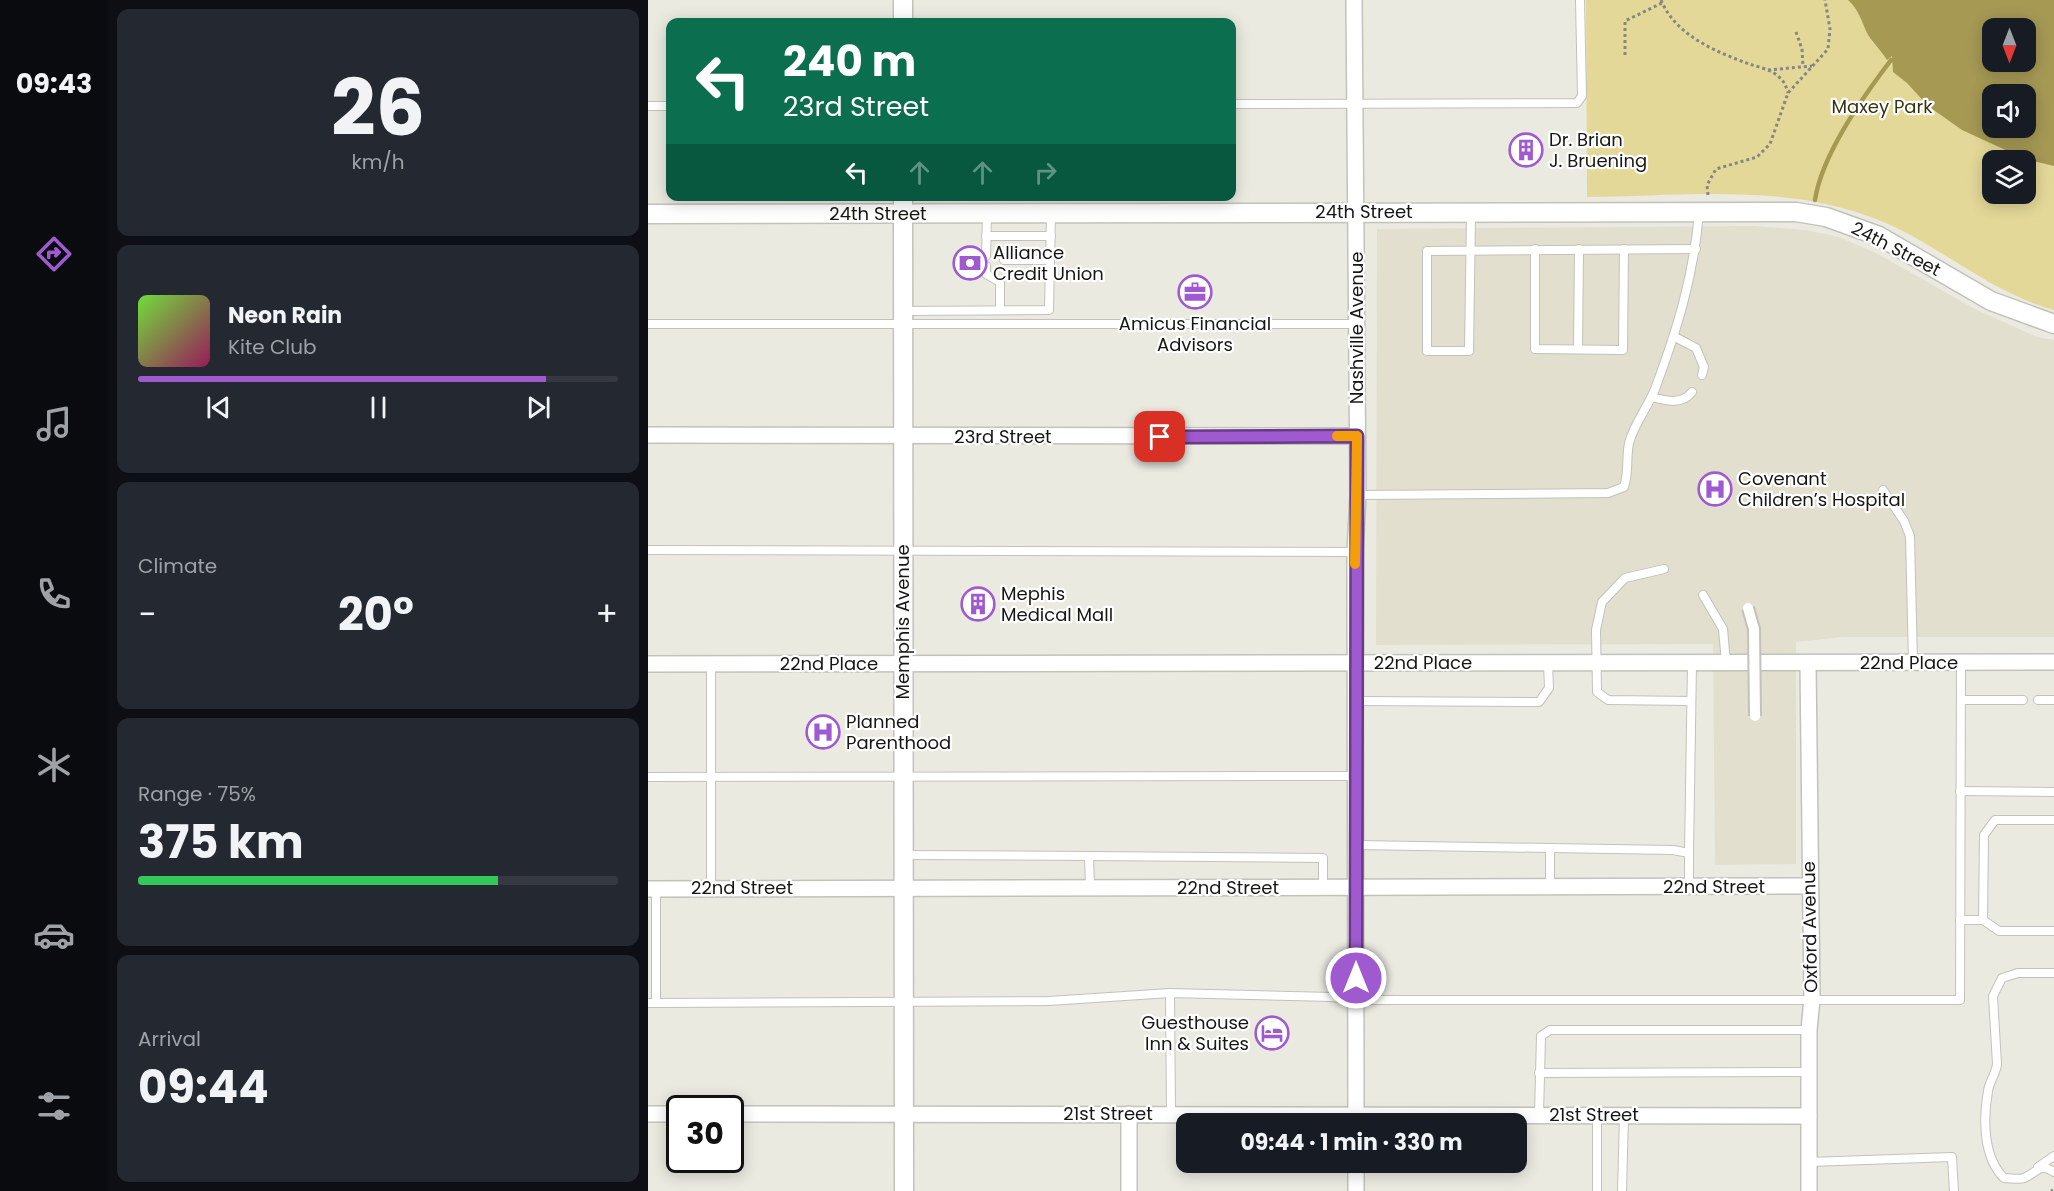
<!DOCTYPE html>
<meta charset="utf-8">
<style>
:root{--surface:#171b24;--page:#242831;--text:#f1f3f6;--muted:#9ea1a6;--line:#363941;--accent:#a05acf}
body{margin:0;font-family:Poppins,sans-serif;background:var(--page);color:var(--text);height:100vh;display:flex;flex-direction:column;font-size:22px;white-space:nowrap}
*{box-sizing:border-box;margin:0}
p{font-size:20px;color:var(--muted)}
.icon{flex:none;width:33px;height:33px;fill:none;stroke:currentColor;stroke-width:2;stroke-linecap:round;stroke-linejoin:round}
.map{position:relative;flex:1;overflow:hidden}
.drawer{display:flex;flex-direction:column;gap:9px;padding:9px;background:#0d0f14;width:540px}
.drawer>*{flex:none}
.hud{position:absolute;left:18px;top:18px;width:570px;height:183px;border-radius:12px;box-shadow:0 3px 15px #0003;background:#0b6e4f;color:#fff;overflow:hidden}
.needle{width:39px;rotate:180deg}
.fabs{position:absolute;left:1334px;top:18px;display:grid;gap:12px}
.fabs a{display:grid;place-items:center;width:54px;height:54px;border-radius:12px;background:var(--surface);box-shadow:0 3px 15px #0003;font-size:30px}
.speed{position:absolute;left:18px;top:1095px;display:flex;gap:12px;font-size:30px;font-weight:700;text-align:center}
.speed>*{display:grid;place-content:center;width:78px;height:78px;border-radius:50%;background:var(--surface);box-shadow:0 3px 15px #0003;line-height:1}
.speed .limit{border:3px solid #111;border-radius:9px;background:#fff;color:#111}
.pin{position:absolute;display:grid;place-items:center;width:51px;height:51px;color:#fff;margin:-26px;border-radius:12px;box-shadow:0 3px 9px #0006}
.me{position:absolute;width:66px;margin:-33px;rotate:0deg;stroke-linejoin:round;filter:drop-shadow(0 0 4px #0008)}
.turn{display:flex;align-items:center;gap:21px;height:126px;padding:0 18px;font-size:27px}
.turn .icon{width:78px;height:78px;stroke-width:2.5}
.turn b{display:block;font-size:42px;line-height:51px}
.lanes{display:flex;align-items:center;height:57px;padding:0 18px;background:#0003;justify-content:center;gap:30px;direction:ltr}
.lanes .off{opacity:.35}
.big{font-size:45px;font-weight:700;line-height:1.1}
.drawer .tile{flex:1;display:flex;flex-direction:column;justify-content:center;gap:9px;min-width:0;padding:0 21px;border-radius:12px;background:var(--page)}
.drawer .dial{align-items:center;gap:0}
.dial b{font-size:78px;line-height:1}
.song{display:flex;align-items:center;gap:18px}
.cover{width:72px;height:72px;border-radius:9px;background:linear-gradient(135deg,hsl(100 70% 55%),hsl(330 70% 35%))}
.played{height:6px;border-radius:3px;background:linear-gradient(90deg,var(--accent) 85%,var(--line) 85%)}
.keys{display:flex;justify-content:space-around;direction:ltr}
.heat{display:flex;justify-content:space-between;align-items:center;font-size:33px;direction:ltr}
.charge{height:9px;border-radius:4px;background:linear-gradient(90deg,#34c759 75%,var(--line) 0)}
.trip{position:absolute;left:528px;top:1113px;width:351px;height:60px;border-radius:12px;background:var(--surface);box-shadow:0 3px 15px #0003;font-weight:700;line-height:60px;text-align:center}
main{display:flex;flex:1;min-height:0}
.tabs{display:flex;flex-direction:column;width:108px;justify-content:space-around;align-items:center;background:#090b0e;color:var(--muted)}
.tabs .icon{width:42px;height:42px}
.tabs .on{color:var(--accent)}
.tabs b{font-size:27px;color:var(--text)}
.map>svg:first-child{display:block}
.built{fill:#e2dfcf}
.green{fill:#e4d898;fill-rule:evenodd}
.water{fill:#a69954;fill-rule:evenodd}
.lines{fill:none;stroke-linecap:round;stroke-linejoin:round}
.stream{stroke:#a69954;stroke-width:4.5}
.service-casing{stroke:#c3c2ba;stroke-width:10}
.minor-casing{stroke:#c3c2ba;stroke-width:18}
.tertiary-casing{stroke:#c3c2ba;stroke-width:21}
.path{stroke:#878680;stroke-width:3;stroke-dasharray:3 3;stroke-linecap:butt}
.service{stroke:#fff;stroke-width:8}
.minor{stroke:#fff;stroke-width:15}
.tertiary{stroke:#fff;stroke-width:18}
.pedestrian-bridge-casing{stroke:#c3c2ba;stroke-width:14;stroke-linecap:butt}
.pedestrian-bridge{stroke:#fff;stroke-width:10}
.route-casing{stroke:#683a87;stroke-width:15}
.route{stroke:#a05acf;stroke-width:10}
.slow{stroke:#f59e0b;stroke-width:10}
.labels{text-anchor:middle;stroke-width:4.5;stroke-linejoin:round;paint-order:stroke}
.park-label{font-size:18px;fill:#373212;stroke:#fff}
.poi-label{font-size:18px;fill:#161613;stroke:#fff;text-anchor:start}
.street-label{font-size:18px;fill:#161613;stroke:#fff}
</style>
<main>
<nav class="tabs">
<b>09:43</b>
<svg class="icon on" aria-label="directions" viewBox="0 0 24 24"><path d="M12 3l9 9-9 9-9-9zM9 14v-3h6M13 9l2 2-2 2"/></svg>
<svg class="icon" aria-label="music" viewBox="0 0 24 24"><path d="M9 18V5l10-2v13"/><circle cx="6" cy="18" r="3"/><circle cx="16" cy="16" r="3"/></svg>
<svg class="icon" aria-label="phone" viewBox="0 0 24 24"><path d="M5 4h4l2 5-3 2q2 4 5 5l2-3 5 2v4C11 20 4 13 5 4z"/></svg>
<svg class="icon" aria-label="climate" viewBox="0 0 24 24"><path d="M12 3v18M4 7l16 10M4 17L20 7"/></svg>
<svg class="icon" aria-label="car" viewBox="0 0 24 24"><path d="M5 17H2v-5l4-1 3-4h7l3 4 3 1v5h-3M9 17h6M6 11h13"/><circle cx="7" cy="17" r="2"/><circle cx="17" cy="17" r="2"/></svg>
<svg class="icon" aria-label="filters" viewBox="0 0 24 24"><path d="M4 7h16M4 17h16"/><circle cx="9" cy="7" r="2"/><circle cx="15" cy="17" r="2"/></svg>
</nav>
<section class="drawer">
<div class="tile dial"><b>26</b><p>km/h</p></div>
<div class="tile">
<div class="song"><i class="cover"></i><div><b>Neon Rain</b><p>Kite Club</p></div></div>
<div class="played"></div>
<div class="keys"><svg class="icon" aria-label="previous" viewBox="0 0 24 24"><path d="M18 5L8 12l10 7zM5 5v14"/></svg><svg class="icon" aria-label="pause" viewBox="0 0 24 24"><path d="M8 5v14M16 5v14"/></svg><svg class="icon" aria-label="next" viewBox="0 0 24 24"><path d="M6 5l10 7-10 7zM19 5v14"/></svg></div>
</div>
<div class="tile"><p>Climate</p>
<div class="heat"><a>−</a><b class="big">20°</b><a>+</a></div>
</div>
<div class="tile"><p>Range · 75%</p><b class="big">375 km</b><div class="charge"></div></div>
<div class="tile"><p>Arrival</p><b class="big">09:44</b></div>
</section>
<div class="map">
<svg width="1406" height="1191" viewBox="0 0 1406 1191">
<rect width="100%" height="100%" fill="#ebeae1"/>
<polygon class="built" points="1106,226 1158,230 1191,237 1228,253 1327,309 1389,337 1406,340 1406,637 1194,637 1148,642 1148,864 1067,865 1065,644 728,645 729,229"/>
<path class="green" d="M938,0H1406V310C1340,292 1290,243 1228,219C1138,183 1034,196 939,197ZM1344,28H1377V62H1344ZM1344,94H1377V128H1344ZM1344,160H1377V194H1344Z"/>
<path class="water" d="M1200,0H1406V166L1377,159L1314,130L1280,106L1259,83L1245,72L1244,56L1239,60C1234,52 1222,39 1219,33C1213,20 1211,10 1200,0ZM1344,28H1377V62H1344ZM1344,94H1377V128H1344Z"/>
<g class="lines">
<path class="stream" d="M1167,200C1174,154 1215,97 1243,60"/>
<g class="service-casing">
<g id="service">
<polyline points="584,104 929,103 934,96 932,0"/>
<polyline points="0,106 22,106"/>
<polyline points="823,214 821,351 779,351 779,251 1048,249"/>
<polyline points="338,236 403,236"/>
<polyline points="887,249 887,349 975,350 976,249"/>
<polyline points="338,256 339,214"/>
<polyline points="356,260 402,260"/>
<polyline points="338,266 338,274 352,282 352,310"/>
<polyline points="256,311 401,310 403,214"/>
<polyline points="0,324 709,324"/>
<polyline points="1027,337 1048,348 1056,367 1054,375"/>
<polyline points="930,349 931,249"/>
<path d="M1004,397C1018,401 1034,405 1044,392"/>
<polyline points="1235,490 1256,521 1262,536 1265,663"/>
<path d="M710,495L960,493L976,487C981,472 978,458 981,443C986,424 1000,407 1007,389C1029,330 1046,275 1051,212"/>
<polyline points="0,550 707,552"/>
<polyline points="1016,569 977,578 954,602 948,630 949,692 960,700 1043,701"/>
<polyline points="1055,595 1075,629 1078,663"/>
<polyline points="63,664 63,889"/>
<polyline points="1313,700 1375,700"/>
<polyline points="1390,700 1406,700"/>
<polyline points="707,701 891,702 901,688 900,663"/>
<polyline points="0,777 707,776"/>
<polyline points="1312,791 1406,792"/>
<polyline points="708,845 902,848 902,887"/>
<polyline points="902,848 1025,850 1041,853 1041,887"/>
<polyline points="1041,853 1044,663"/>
<polyline points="255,855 441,856 442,888"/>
<polyline points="441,856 675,858 675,888"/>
<polyline points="8,889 8,1003"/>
<polyline points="1312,920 1335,920 1336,835 1347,820 1406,820"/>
<polyline points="1335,920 1351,931 1406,931"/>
<path d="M1406,973H1370L1354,978L1345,996L1349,1064C1348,1074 1341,1082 1340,1091C1335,1120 1335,1157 1356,1178C1362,1178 1371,1180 1376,1178C1389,1173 1391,1162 1406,1172"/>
<polyline points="522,993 523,1114"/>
<polyline points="0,1003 401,1001 522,993 684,997 708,1000 1312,1000 1313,663"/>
<polyline points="891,1073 1161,1072"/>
<polyline points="891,1115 893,1036 902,1030 1161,1030"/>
<polyline points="1161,1162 1304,1157 1306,1191"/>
<polyline points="1390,1167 1406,1156"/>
<polyline points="949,1191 949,1115"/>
<polyline points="974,1191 976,1115"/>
</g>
</g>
<g class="minor-casing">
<g id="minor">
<polyline points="706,0 710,495 707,552 708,1124"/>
<polyline points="0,435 709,436"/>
<polyline points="1160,663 1164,999 1161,1030 1161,1191"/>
<polyline points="0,664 1406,662"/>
<polyline points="0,889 1160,886"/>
<polyline points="0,1114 32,1114"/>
<polyline points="82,1114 1161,1116"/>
<polyline points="481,1114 481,1191"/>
<polyline points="708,1162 708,1191"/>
</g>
</g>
<g class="tertiary-casing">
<g id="tertiary">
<polyline points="255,0 255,22"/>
<polyline points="255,196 256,1191"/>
<polyline points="0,214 1148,212 1178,217 1231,236 1343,301 1406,324"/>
</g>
</g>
<g class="path">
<path d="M1013,0C1028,36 1067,51 1101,64C1111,67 1124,70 1131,77C1136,81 1138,86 1140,93"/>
<polyline points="1148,32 1154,49 1155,67"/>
<polyline points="977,55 977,21 1014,3"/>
<polyline points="1120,70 1164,66"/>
<polyline points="1060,195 1059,185 1068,169 1109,157 1122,144 1140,93 1180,49 1182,29 1177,0"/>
<polyline points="1403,1191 1405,1190"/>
</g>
<use href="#service" class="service"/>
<use href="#minor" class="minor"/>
<use href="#tertiary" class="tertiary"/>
<g class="pedestrian-bridge-casing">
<polyline id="pedestrian-bridge" points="1100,608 1106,629 1107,716"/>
</g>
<use href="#pedestrian-bridge" class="pedestrian-bridge"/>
</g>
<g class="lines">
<g class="route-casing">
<polyline id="route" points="512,437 709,436 708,978"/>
</g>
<use href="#route" class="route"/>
<polyline class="slow" points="689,436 709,436 707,564"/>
</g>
<defs>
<g id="building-ring" transform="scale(1.725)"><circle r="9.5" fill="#fff" stroke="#a05acf" stroke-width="1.5"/><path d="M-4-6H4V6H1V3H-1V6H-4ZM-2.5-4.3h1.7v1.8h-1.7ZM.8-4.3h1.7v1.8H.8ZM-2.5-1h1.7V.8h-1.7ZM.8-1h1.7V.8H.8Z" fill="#a05acf"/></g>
<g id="bank-ring" transform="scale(1.725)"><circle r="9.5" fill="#fff" stroke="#a05acf" stroke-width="1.5"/><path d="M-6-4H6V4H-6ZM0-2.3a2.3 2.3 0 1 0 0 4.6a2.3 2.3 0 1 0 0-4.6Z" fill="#a05acf"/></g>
<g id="office-ring" transform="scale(1.725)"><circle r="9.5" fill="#fff" stroke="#a05acf" stroke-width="1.5"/><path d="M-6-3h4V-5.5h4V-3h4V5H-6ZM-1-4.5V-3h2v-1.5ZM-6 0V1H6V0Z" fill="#a05acf"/></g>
<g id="hospital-ring" transform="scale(1.725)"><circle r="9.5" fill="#fff" stroke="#a05acf" stroke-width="1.5"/><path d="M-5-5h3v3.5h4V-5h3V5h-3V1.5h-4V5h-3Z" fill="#a05acf"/></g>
<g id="hotel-ring" transform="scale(1.725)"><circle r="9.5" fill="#fff" stroke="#a05acf" stroke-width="1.5"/><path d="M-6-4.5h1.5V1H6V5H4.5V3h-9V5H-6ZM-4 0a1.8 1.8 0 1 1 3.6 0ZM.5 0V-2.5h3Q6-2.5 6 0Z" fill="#a05acf"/></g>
</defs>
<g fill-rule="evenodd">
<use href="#building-ring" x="878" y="150"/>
<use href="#bank-ring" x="322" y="263"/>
<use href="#office-ring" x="547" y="292"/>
<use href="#hospital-ring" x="1067" y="489"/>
<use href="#building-ring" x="330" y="604"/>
<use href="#hospital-ring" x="175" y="732"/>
<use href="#hotel-ring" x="624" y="1033"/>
</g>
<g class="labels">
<g class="park-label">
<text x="1234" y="113">Maxey Park</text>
</g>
<g class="poi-label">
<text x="901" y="146">Dr. Brian<tspan x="901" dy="21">J. Bruening</tspan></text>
<text x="345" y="259">Alliance<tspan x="345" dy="21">Credit Union</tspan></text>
<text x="547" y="330" text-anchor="middle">Amicus Financial<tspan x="547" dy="21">Advisors</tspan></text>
<text x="1090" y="485">Covenant<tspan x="1090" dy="21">Children’s Hospital</tspan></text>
<text x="353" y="600">Mephis<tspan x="353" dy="21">Medical Mall</tspan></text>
<text x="198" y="728">Planned<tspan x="198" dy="21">Parenthood</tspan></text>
<text x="601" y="1029" text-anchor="end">Guesthouse<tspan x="601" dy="21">Inn &amp; Suites</tspan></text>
</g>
<g class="street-label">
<text x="716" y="218">24th Street</text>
<text x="230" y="220">24th Street</text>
<text transform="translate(1248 249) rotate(27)" y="6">24th Street</text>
<text transform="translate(709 328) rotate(-90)" y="6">Nashville Avenue</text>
<text x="355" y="443">23rd Street</text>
<text transform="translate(255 622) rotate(-90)" y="6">Memphis Avenue</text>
<text x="775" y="669">22nd Place</text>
<text x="1261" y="669">22nd Place</text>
<text x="181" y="670">22nd Place</text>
<text x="1066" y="893">22nd Street</text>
<text x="94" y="894">22nd Street</text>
<text x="580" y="894">22nd Street</text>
<text transform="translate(1162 927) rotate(-91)" y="6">Oxford Avenue</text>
<text x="460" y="1120">21st Street</text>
<text x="946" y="1121">21st Street</text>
</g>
</g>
</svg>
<div class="fabs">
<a><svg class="needle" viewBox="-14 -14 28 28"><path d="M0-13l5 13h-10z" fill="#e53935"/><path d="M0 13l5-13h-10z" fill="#9ea1a6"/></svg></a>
<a><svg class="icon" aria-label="sound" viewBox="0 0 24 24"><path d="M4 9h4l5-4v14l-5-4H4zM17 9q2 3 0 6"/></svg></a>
<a><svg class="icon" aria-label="layers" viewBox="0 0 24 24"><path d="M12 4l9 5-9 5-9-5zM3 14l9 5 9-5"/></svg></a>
</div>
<div class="speed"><div class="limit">30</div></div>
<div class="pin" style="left:512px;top:437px;background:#d93025"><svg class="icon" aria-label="arrive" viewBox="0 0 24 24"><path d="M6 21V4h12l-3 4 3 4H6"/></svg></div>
<svg class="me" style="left:708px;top:978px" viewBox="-20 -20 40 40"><circle r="17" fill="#a05acf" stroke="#fff" stroke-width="3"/><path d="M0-11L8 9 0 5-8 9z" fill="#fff"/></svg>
<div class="trip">09:44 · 1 min · 330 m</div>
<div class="hud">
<div class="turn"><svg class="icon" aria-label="left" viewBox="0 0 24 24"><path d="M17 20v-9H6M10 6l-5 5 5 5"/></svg><div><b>240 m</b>23rd Street</div></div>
<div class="lanes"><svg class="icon" aria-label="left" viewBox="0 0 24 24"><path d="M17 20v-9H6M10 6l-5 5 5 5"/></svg><svg class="icon off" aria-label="ahead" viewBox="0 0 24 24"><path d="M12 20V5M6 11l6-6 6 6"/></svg><svg class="icon off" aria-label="ahead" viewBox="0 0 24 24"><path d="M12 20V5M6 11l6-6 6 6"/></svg><svg class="icon off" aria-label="right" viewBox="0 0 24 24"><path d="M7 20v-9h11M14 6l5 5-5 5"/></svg></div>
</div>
</div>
</main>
